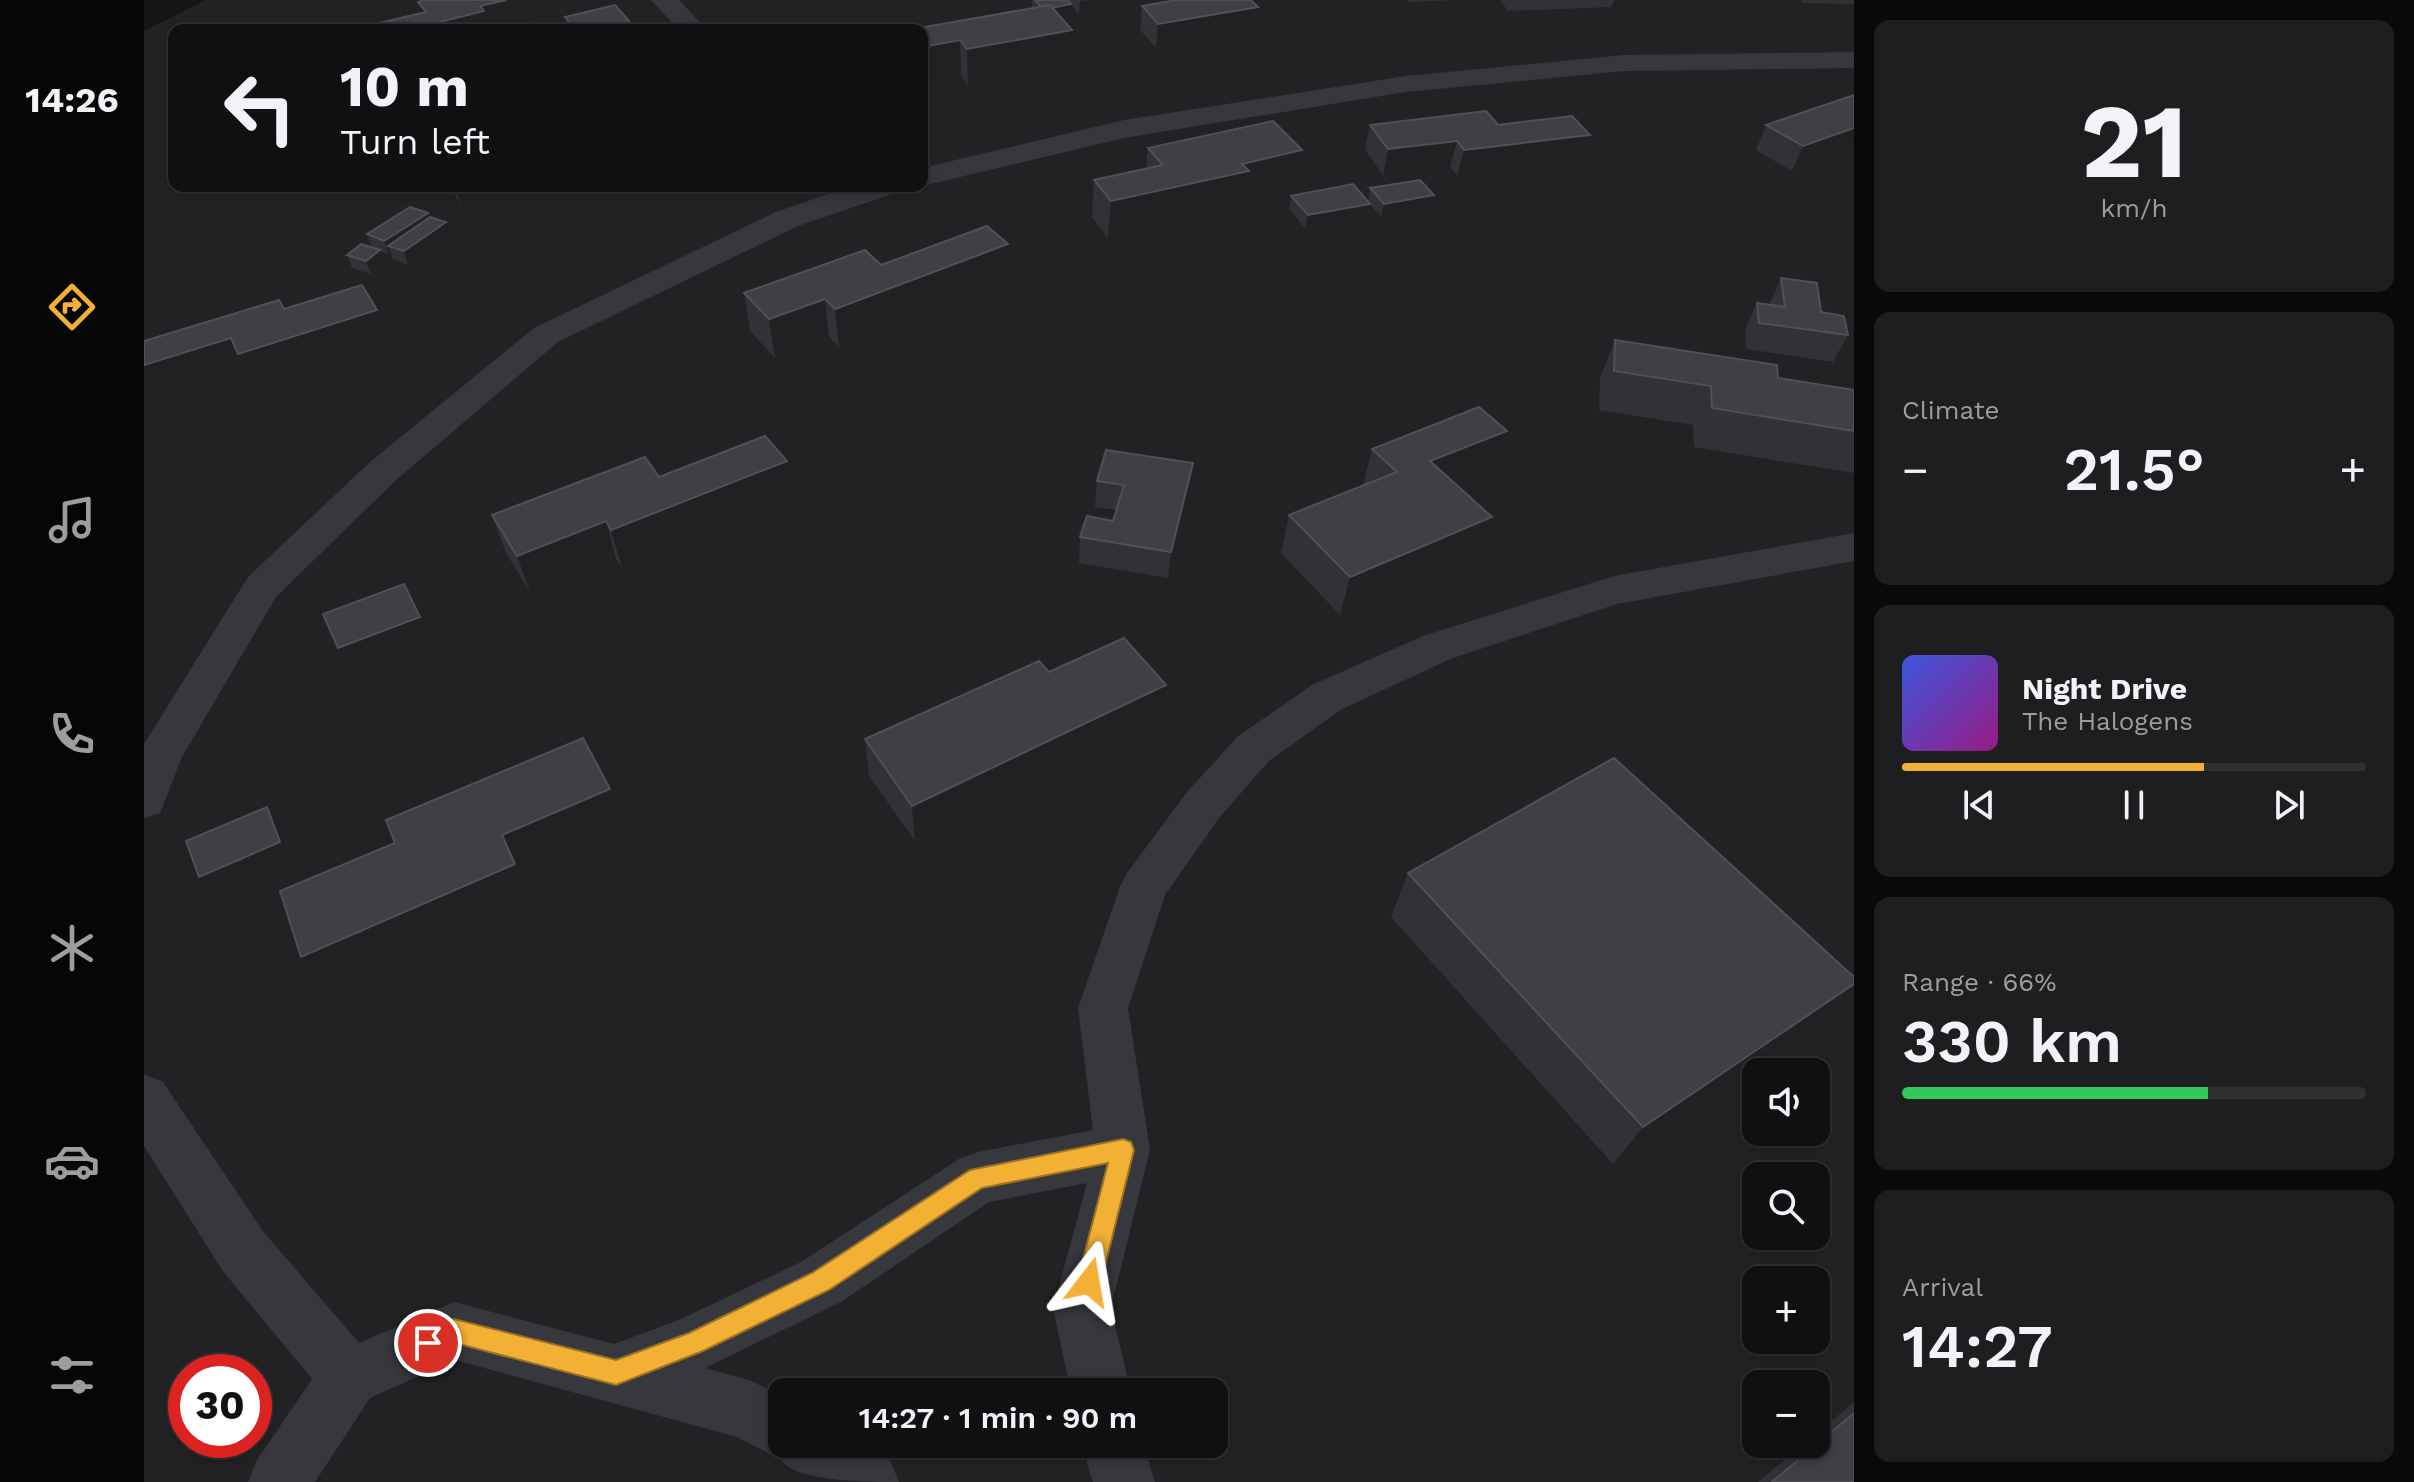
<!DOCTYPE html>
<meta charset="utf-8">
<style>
:root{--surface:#101012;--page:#1e1e20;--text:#f1f3f6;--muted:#9c9d9f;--line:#303032;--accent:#f2b134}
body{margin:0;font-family:"Work Sans",sans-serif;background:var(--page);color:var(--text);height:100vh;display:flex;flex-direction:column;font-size:30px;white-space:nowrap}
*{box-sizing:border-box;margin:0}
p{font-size:26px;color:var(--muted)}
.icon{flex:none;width:44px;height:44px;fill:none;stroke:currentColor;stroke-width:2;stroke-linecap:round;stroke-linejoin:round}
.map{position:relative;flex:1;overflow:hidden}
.sheet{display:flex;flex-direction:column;gap:20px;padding:20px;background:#09090a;width:560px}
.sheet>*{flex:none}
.banner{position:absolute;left:24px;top:24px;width:760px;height:168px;border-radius:16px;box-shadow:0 4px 12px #0003,0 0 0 2px var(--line);background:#101012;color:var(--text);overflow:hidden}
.controls{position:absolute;left:1598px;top:1058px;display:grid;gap:16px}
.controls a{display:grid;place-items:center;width:88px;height:88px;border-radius:16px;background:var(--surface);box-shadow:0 4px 12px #0003,0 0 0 2px var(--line);font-size:40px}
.speed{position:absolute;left:24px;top:1354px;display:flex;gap:16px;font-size:40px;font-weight:700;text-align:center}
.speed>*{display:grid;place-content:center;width:104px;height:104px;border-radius:50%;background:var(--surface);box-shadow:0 4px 12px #0003,0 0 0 2px var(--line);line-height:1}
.speed .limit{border:12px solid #d22;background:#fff;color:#111}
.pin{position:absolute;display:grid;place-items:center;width:68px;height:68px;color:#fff;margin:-34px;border:4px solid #fff;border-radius:50%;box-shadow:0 2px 8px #0007}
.me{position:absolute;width:88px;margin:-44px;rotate:14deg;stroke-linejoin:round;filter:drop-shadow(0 0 6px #0008)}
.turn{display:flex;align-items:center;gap:28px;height:168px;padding:0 40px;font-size:36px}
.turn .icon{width:104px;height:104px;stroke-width:2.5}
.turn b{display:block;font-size:56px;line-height:68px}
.big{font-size:60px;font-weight:600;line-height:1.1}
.sheet .widget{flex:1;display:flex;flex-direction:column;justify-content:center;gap:12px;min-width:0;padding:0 28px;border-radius:16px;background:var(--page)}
.sheet .dial{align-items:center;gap:0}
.dial b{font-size:104px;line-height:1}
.song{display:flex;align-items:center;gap:24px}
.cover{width:96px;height:96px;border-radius:12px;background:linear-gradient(135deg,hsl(230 70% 55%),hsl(310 70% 35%))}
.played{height:8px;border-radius:4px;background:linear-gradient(90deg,var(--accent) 65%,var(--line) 65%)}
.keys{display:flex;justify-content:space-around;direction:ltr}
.heat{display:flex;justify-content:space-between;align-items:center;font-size:44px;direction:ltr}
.charge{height:12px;border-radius:6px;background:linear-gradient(90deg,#34c759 66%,var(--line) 0)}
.trip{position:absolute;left:624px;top:1378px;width:460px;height:80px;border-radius:16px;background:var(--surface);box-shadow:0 4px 12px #0003,0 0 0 2px var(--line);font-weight:600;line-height:80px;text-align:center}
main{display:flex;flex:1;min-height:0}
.tab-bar{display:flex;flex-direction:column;width:144px;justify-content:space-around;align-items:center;background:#060607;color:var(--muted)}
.tab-bar .icon{width:56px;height:56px}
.tab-bar .current{color:var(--accent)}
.tab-bar b{font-size:36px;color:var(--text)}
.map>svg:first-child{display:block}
.built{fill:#222225;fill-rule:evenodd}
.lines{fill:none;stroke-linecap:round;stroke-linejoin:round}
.street{fill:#37383d;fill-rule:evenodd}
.wall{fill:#323236}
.shaded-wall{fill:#212124}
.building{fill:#3f3f44;stroke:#4f5156;stroke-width:2}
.route{fill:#f2b134;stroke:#9d7322;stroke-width:2}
</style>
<main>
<nav class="tab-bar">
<b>14:26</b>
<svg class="icon current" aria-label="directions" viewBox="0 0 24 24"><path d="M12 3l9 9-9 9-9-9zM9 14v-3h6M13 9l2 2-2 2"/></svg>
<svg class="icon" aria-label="music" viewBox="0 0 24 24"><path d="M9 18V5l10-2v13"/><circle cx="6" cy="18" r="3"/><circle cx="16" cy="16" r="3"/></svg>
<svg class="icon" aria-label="phone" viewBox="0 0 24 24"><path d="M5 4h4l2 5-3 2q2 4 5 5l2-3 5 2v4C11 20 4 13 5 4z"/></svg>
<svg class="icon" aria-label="climate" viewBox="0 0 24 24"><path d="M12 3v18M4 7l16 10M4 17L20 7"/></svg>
<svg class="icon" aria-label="car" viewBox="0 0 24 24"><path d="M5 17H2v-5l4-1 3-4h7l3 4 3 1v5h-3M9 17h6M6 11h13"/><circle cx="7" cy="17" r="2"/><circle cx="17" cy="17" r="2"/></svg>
<svg class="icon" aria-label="filters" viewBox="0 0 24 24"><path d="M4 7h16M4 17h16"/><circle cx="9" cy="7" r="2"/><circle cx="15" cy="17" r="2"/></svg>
</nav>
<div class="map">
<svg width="1710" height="1482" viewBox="0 0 1710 1482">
<rect width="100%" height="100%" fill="#161618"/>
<path class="built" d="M62,0H1710V1482H0V31ZM30,30H778V186H30ZM1612,1072H1672V1132H1612ZM1612,1176H1672V1236H1612ZM1612,1280H1672V1340H1612ZM42,1372H110V1440H42ZM1612,1384H1672V1444H1612ZM638,1392H1070V1444H638Z"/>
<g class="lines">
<g class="street">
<polygon points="507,0 535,0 563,30 535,30"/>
<polygon points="1710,52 1710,68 1480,71 1262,92 980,138 778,186 778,168 980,120 1262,76 1480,55"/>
<polygon points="707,186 758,186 754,192 654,226 414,342 252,480 132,597 38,757 16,813 0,818 0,744 104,577 226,462 390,328 632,212"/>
<path d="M1710,533V561L1473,604L1309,658L1198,709L1125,761L1075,818L1021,895L984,1008L1006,1150L967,1308L987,1392H927L909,1308L943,1183L845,1202L697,1302L561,1368L605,1380L638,1396V1444H719L746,1460L755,1482C725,1482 651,1482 637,1460L593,1437L311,1360L226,1398L171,1482H104L113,1460L168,1379L78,1270L0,1146V1074L19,1082L118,1230L215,1343L310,1302L470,1344L537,1319L657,1262L815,1159L834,1152L949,1130L934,1008L976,887L983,873L1043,792L1093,737L1168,685L1279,636L1470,576Z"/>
<polygon points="937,1444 999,1444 1011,1482 949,1482"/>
</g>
</g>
<g class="wall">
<polygon points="888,0 923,0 925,2 925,0 978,0 978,6 935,14 927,5 927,16 917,18 926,66 824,85 778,30 888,8"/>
<polygon points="1263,0 1313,0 1265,2"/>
<polygon points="1356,0 1470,0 1467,7 1364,11"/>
<polygon points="1657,0 1710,0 1710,4 1658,3"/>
<polygon points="998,6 1170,10 1112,19 1111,32 1012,48 996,30"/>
<polygon points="421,17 485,21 487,30 425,30"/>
<polygon points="1226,125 1354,125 1437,160 1313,175 1306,167 1239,175 1221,150"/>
<polygon points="1622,125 1710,142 1706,151 1648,171 1612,150"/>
<polygon points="1004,148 1152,187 1101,199 1099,208 964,238 948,217 950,180 1002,168"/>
<polygon points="305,186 381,186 317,205"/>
<polygon points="1226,188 1290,195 1287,208 1237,217 1226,204 1223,217 1161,228 1145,209 1147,196 1224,201"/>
<polygon points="285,217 306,235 264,265 249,259 247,253 245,254 236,251 241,263 227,274 208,268 203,255 228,248 223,234"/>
<polygon points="737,265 864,282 695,347 685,337 631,358 606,331 600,293"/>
<polygon points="1637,278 1704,335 1689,362 1602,349 1601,329 1613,303 1625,305"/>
<polygon points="1471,340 1634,378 1710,390 1710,473 1550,447 1549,425 1455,410 1456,378"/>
<polygon points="1228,449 1350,469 1312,484 1334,555 1196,615 1137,553 1145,515 1219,486"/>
<polygon points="643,461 648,500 478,568 472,559 387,594 362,553 348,515 515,477"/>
<polygon points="953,481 1046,490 1024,578 935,563 936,537 969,521 972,510 951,507"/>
<polygon points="905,672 1017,722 771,841 725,776 721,739"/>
<polygon points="1264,873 1676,1023 1469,1164 1247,917"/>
<polygon points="1710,1402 1710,1482 1614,1482 1659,1444 1672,1444 1672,1434"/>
</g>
<g class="shaded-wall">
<polygon points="362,0 397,0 401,16 346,30 264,30 336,6"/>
<polygon points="582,0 603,0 583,5"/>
<polygon points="944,0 978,0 978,6 935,14 936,1"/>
<polygon points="1104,0 1171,0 1170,10 1112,19 1111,32 1012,48 1014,24"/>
<polygon points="927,4 927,16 899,22 900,9"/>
<polygon points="485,21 487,30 450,30"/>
<polygon points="928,30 926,66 824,85 823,49"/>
<polygon points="816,40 817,76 778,83 778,47"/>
<polygon points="1710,121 1710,142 1706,151 1648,171 1659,146"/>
<polygon points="1446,135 1437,160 1313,175 1320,150"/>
<polygon points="1313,141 1306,167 1239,175 1244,149"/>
<polygon points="1158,150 1152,187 1101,199 1099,208 964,238 967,201 1098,164"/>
<polygon points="311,186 381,186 317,205"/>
<polygon points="418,186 436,186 420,191"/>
<polygon points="1290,195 1287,208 1237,217 1240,204"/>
<polygon points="1226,204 1223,217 1161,228 1164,215"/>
<polygon points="284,213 288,226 244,246 247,253 245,254 240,241"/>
<polygon points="302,222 306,235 264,265 260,251"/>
<polygon points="864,244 864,282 695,347 691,309"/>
<polygon points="236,250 241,263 227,274 222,261"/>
<polygon points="681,299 685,337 631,358 625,319"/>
<polygon points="233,310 248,348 112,392 105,377 0,410 0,365 87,338"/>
<polygon points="1363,431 1350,469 1274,499 1286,461"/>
<polygon points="643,461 648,500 478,568 467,530"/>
<polygon points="1049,463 1046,490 1024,578 1027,552"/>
<polygon points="1348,517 1334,555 1196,615 1206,577"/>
<polygon points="462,521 472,559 387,594 373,556"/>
<polygon points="276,617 288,643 207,674 194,648"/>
<polygon points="1022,685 1017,722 771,841 768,806"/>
<polygon points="466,789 479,824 374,870 387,898 182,991 157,957 358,835"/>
<polygon points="123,807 131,819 145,854 64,889 55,877"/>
<polygon points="1710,984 1710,986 1676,1023 1469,1164 1499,1127"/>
</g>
<g class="building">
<polygon points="280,0 362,0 336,6 340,11 264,30 206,30 282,12 274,2"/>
<polygon points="891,0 923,0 927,4 908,8 906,5 897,7"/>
<polygon points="1033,0 1107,0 1114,7 1014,24 998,6"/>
<polygon points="471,5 485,21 450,30 432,30 421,17"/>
<polygon points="906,5 928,30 823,49 816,40 778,47 778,30 764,30"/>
<polygon points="1710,95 1710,128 1659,146 1622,125"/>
<polygon points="1342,111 1354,125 1428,116 1446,135 1320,150 1313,141 1244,149 1226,125"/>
<polygon points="1129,121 1158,150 1098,164 1105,171 967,201 950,180 1019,165 1004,148"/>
<polygon points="1276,180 1290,195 1240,204 1226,188"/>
<polygon points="1209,184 1226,204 1164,215 1147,196"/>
<polygon points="266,207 284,213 240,241 223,234"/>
<polygon points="286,217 302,222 260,251 244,246"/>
<polygon points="843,226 864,244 691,309 681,299 625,319 600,293 721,250 737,265"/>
<polygon points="217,244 236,250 222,261 203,255"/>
<polygon points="1637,278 1673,283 1677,312 1700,316 1704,335 1615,323 1613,303 1641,307"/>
<polygon points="218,285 233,310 94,354 87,338 0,365 0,341 135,300 140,309"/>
<polygon points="1471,340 1633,365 1634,378 1710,390 1710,431 1568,408 1567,386 1470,371"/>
<polygon points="1335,407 1363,431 1286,461 1348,517 1206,577 1145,515 1253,472 1228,449"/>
<polygon points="621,436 643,461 467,530 462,521 373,556 348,515 501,457 515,477"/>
<polygon points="962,450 1049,463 1027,552 936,537 943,516 969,521 980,485 953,481"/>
<polygon points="260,584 276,617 194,648 179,614"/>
<polygon points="980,638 1022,685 768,806 721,739 895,661 905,672"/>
<polygon points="439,738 466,789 358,835 371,864 157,957 136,891 251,843 242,820"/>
<polygon points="1470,758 1710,977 1710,984 1499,1127 1264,873"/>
<polygon points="123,807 136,842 55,877 42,841"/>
<polygon points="1710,1413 1710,1482 1628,1482"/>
</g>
<polygon class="route" points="979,1139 987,1142 990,1150 957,1282 954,1290 945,1294 937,1290 933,1282 964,1163 838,1188 685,1290 559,1351 472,1385 311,1343 284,1355 276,1351 272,1343 276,1334 310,1319 472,1360 545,1333 668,1273 826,1170"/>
</svg>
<div class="controls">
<a><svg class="icon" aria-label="sound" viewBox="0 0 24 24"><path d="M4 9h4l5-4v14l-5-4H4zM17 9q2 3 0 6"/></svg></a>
<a><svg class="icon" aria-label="search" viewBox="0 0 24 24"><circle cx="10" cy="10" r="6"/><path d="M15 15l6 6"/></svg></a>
<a>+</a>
<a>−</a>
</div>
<div class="speed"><div class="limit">30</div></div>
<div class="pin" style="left:284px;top:1343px;background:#d93025"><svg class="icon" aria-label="arrive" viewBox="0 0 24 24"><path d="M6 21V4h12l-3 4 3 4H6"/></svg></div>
<svg class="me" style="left:945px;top:1282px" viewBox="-20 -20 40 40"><path d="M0-17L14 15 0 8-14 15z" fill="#f2b134" stroke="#fff" stroke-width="4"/></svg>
<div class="trip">14:27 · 1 min · 90 m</div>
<div class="banner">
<div class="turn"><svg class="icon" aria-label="left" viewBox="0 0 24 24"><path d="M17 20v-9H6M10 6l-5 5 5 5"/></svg><div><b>10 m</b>Turn left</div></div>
</div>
</div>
<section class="sheet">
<div class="widget dial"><b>21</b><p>km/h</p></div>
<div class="widget"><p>Climate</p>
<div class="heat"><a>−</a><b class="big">21.5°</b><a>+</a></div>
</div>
<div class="widget">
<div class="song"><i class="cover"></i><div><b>Night Drive</b><p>The Halogens</p></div></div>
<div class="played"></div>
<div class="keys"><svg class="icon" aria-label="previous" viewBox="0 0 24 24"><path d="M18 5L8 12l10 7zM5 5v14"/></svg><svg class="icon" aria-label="pause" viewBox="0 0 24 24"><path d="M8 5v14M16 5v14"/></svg><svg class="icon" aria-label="next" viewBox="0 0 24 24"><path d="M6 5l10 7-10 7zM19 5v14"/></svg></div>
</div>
<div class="widget"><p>Range · 66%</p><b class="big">330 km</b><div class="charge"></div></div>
<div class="widget"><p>Arrival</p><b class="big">14:27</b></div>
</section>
</main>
